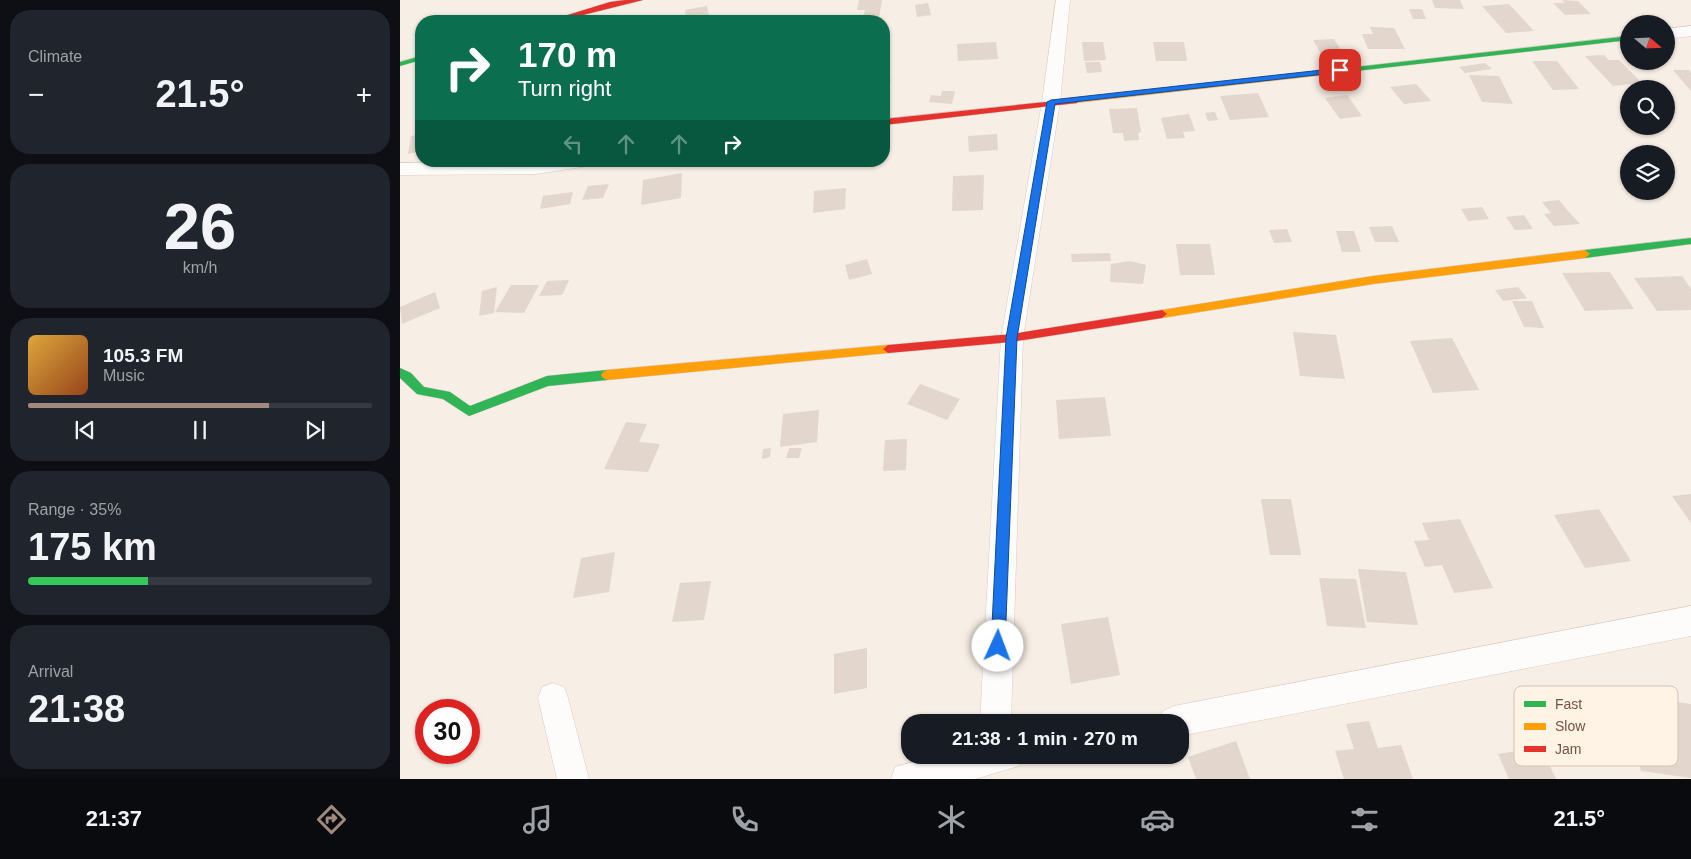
<!DOCTYPE html>
<meta charset="utf-8">
<style>
:root{--surface:#171b24;--page:#20242c;--text:#f1f3f6;--muted:#9ea1a6;--line:#363941;--accent:#a2897d}
body{margin:0;font-family:Helvetica,sans-serif;background:var(--page);color:var(--text);height:100vh;display:flex;flex-direction:column;font-size:19px;white-space:nowrap}
*{box-sizing:border-box;margin:0}
p{font-size:16px;color:var(--muted)}
.icon{flex:none;width:28px;height:28px;fill:none;stroke:currentColor;stroke-width:2;stroke-linecap:round;stroke-linejoin:round}
.map{position:relative;flex:1;overflow:hidden}
.sheet{display:flex;flex-direction:column;gap:10px;padding:10px;background:#0d0f14;width:400px}
.sheet>*{flex:none}
.hud{position:absolute;left:15px;top:15px;width:475px;height:152px;border-radius:20px;box-shadow:0 1px 4px #0004;background:#0b6e4f;color:#fff;overflow:hidden}
.needle{width:32px;rotate:109deg}
.fabs{position:absolute;left:1220px;top:15px;display:grid;gap:10px}
.fabs a{display:grid;place-items:center;width:55px;height:55px;border-radius:50%;background:var(--surface);box-shadow:0 1px 4px #0004;font-size:25px}
.speed{position:absolute;left:15px;top:699px;display:flex;gap:10px;font-size:25px;font-weight:700;text-align:center}
.speed>*{display:grid;place-content:center;width:65px;height:65px;border-radius:50%;background:var(--surface);box-shadow:0 1px 4px #0004;line-height:1}
.speed .limit{border:8px solid #d22;background:#fff;color:#111}
.pin{position:absolute;display:grid;place-items:center;width:42px;height:42px;color:#fff;margin:-21px;border-radius:10px;box-shadow:0 2px 8px #0006}
.me{position:absolute;width:55px;margin:-28px;rotate:2deg;stroke-linejoin:round;filter:drop-shadow(0 0 4px #0008)}
.turn{display:flex;align-items:center;gap:18px;height:105px;padding:0 20px;font-size:22px}
.turn .icon{width:65px;height:65px;stroke-width:2.5}
.turn b{display:block;font-size:35px;line-height:42px}
.lanes{display:flex;align-items:center;height:48px;padding:0 20px;background:#0003;justify-content:center;gap:25px;direction:ltr}
.lanes .off{opacity:.35}
.big{font-size:38px;font-weight:800;line-height:1.1}
.sheet .card{flex:1;display:flex;flex-direction:column;justify-content:center;gap:8px;min-width:0;padding:0 18px;border-radius:20px;background:var(--page)}
.sheet .dial{align-items:center;gap:0}
.dial b{font-size:65px;line-height:1}
.song{display:flex;align-items:center;gap:15px}
.cover{width:60px;height:60px;border-radius:8px;background:linear-gradient(135deg,hsl(40 70% 55%),hsl(20 70% 35%))}
.played{height:5px;border-radius:2px;background:linear-gradient(90deg,var(--accent) 70%,var(--line) 70%)}
.keys{display:flex;justify-content:space-around;direction:ltr}
.heat{display:flex;justify-content:space-between;align-items:center;font-size:28px;direction:ltr}
.charge{height:8px;border-radius:4px;background:linear-gradient(90deg,#34c759 35%,var(--line) 0)}
.trip{position:absolute;left:501px;top:714px;width:288px;height:50px;border-radius:20px;background:var(--surface);box-shadow:0 1px 4px #0004;font-weight:800;line-height:50px;text-align:center}
.tab-bar{display:flex;height:80px;justify-content:space-around;align-items:center;background:#090b0e;color:var(--muted)}
.tab-bar .icon{width:35px;height:35px}
.tab-bar .active{color:var(--accent)}
.tab-bar b{font-size:22px;color:var(--text)}
main{display:flex;flex:1;min-height:0}
.map>svg:first-child{display:block}
.building{fill:#e3d6cd}
.lines{fill:none;stroke-linecap:round;stroke-linejoin:round}
.street-casing{stroke:#d8cbc4;stroke-width:1}
.fast-casing{stroke:#d7cac2;stroke-width:1}
.slow-casing{stroke:#d7cac2;stroke-width:1}
.jam-casing{stroke:#d7cac2;stroke-width:1}
.street{fill:#fefcfb;fill-rule:evenodd}
.fast{fill:#30b455;fill-rule:evenodd}
.slow{fill:#ff9f0a;fill-rule:evenodd}
.jam{fill:#e5322d;fill-rule:evenodd}
.route{fill:#1a73e8;stroke:#114b97}
.key{fill:#fff3e6;stroke:#d6c3b6;stroke-width:1}
.key-label{font-size:14px;fill:#755245}
</style>
<main>
<section class="sheet">
<div class="card"><p>Climate</p>
<div class="heat"><a>−</a><b class="big">21.5°</b><a>+</a></div>
</div>
<div class="card dial"><b>26</b><p>km/h</p></div>
<div class="card">
<div class="song"><i class="cover"></i><div><b>105.3 FM</b><p>Music</p></div></div>
<div class="played"></div>
<div class="keys"><svg class="icon" aria-label="previous" viewBox="0 0 24 24"><path d="M18 5L8 12l10 7zM5 5v14"/></svg><svg class="icon" aria-label="pause" viewBox="0 0 24 24"><path d="M8 5v14M16 5v14"/></svg><svg class="icon" aria-label="next" viewBox="0 0 24 24"><path d="M6 5l10 7-10 7zM19 5v14"/></svg></div>
</div>
<div class="card"><p>Range · 35%</p><b class="big">175 km</b><div class="charge"></div></div>
<div class="card"><p>Arrival</p><b class="big">21:38</b></div>
</section>
<div class="map">
<svg width="1291" height="779" viewBox="0 0 1291 779">
<rect width="100%" height="100%" fill="#f7eee5"/>
<g class="building">
<polygon points="459,0 482,0 479,18 463,18 465,10 457,10"/>
<polygon points="1032,0 1060,0 1064,9 1035,8"/>
<polygon points="1162,0 1178,1 1191,14 1165,15 1153,3 1165,3"/>
<polygon points="528,3 531,15 517,17 515,5"/>
<polygon points="1109,4 1134,31 1106,33 1082,6"/>
<polygon points="307,6 309,16 286,20 285,10"/>
<polygon points="1009,9 1022,9 1026,19 1013,19"/>
<polygon points="272,16 273,21 253,21 253,19"/>
<polygon points="970,27 994,28 1005,49 968,49 962,34 973,34"/>
<polygon points="934,39 946,58 924,59 913,40"/>
<polygon points="596,42 598,59 558,61 557,44"/>
<polygon points="682,42 703,42 706,60 684,61"/>
<polygon points="753,42 784,42 787,61 756,61"/>
<polygon points="1204,55 1209,60 1219,60 1242,83 1213,86 1185,56"/>
<polygon points="1132,61 1157,61 1179,89 1153,90"/>
<polygon points="685,62 700,62 702,72 687,73"/>
<polygon points="1085,63 1092,69 1065,73 1059,67"/>
<polygon points="1273,70 1289,70 1291,73 1291,91"/>
<polygon points="1069,75 1099,76 1113,104 1082,102"/>
<polygon points="484,79 491,79 488,93 484,93"/>
<polygon points="1016,84 1031,101 1004,104 990,87"/>
<polygon points="542,91 555,91 552,104 529,102 531,95 541,96"/>
<polygon points="858,93 869,117 830,120 820,96"/>
<polygon points="947,95 962,116 940,119 925,98"/>
<polygon points="737,108 741,132 738,133 739,140 724,141 723,133 713,133 709,109"/>
<polygon points="815,112 818,120 808,121 805,113"/>
<polygon points="789,114 795,131 783,132 785,138 767,139 761,118"/>
<polygon points="21,134 21,151 8,154 11,136"/>
<polygon points="597,134 598,150 569,152 568,136"/>
<polygon points="282,173 281,198 241,205 243,180"/>
<polygon points="584,175 583,210 552,211 553,176"/>
<polygon points="209,184 203,198 182,200 188,186"/>
<polygon points="446,188 445,209 413,213 414,191"/>
<polygon points="173,192 170,204 140,209 143,196"/>
<polygon points="1159,200 1168,211 1180,224 1154,226 1144,214 1151,213 1142,202"/>
<polygon points="1082,207 1089,219 1068,221 1061,209"/>
<polygon points="1124,215 1133,229 1115,230 1106,217"/>
<polygon points="992,226 999,242 975,242 969,227"/>
<polygon points="887,229 892,242 874,243 869,230"/>
<polygon points="936,231 954,231 961,252 942,252"/>
<polygon points="776,244 810,244 815,275 780,275"/>
<polygon points="710,253 711,261 672,262 671,254"/>
<polygon points="467,259 472,274 449,280 445,265"/>
<polygon points="730,261 746,265 743,284 710,282 711,264"/>
<polygon points="1210,272 1234,309 1185,311 1162,273"/>
<polygon points="1282,276 1291,289 1291,310 1257,311 1234,278"/>
<polygon points="169,280 162,295 139,296 147,281"/>
<polygon points="111,285 139,285 124,313 95,312"/>
<polygon points="97,287 94,313 79,316 82,291"/>
<polygon points="1118,287 1127,298 1103,301 1095,290"/>
<polygon points="35,292 40,308 2,324 0,307"/>
<polygon points="1112,301 1132,301 1144,328 1124,327"/>
<polygon points="893,332 936,335 945,379 900,376"/>
<polygon points="1052,338 1079,390 1033,393 1010,341"/>
<polygon points="520,384 560,399 547,420 507,404"/>
<polygon points="705,397 711,436 659,439 656,400"/>
<polygon points="419,410 417,442 380,447 383,414"/>
<polygon points="226,422 247,424 239,442 260,444 248,472 204,469"/>
<polygon points="507,439 506,470 483,471 485,440"/>
<polygon points="371,448 370,457 362,459 363,449"/>
<polygon points="389,448 402,448 399,458 386,458"/>
<polygon points="1291,494 1291,523 1272,496"/>
<polygon points="861,499 891,499 901,555 870,555"/>
<polygon points="1199,509 1231,561 1185,568 1154,515"/>
<polygon points="1060,519 1093,588 1054,593 1042,565 1025,567 1014,541 1029,540 1022,523"/>
<polygon points="215,552 209,592 173,598 181,558"/>
<polygon points="958,569 1006,572 1018,625 967,622"/>
<polygon points="919,578 956,579 966,628 927,626"/>
<polygon points="311,581 304,620 272,622 280,583"/>
<polygon points="708,617 720,675 671,684 661,624"/>
<polygon points="467,648 467,688 434,694 434,654"/>
<polygon points="1205,692 1291,704 1291,778 1241,771 1229,729 1215,726"/>
<polygon points="969,721 978,748 1001,745 1013,779 944,779 935,751 954,749 946,724"/>
<polygon points="836,741 850,779 796,779 788,757"/>
<polygon points="1141,747 1156,779 1109,779 1098,754"/>
</g>
<g class="lines">
<g class="street-casing">
<g id="street">
<polygon points="656,0 670,0 660,102 623,338 611,722 580,722 601,338 642,102"/>
<polygon points="1291,26 1291,36 1266,39 1266,29"/>
<polygon points="191,161 189,165 182,167 136,174 0,175 0,163"/>
<polygon points="1291,606 1291,636 780,736 780,722 758,722 763,711 774,706"/>
<polygon points="153,683 164,687 168,698 189,779 157,779 138,698 142,687"/>
<polygon points="540,755 624,755 619,766 575,779 491,779 495,767"/>
</g>
</g>
<g class="fast-casing">
<g id="fast">
<polygon points="1229,36 1229,40 947,72 943,70 947,68"/>
<polygon points="21,56 21,60 0,66 0,62"/>
<polygon points="1291,238 1291,244 1185,258 1180,254 1185,250"/>
<polygon points="0,368 11,373 24,387 50,392 70,406 147,376 207,370 211,372 213,375 211,378 207,380 148,386 69,416 43,399 17,394 0,378"/>
</g>
</g>
<g class="slow-casing">
<g id="slow">
<polygon points="947,68 950,68 950,72 674,103 670,101 674,99"/>
<polygon points="1185,250 1190,254 1185,258 973,284 762,318 757,314 762,310 973,276"/>
<polygon points="488,345 493,349 488,353 207,380 203,378 201,375 203,372 207,370"/>
</g>
</g>
<g class="jam-casing">
<g id="jam">
<polygon points="225,0 243,0 159,21 148,21 210,2"/>
<polygon points="674,99 678,101 677,103 484,125 484,119"/>
<polygon points="762,310 767,314 762,318 612,342 488,353 483,349 488,345 612,334"/>
</g>
</g>
<use href="#street" class="street"/>
<use href="#fast" class="fast"/>
<use href="#slow" class="slow"/>
<use href="#jam" class="jam"/>
</g>
<polygon class="route" points="940,68 943,68 943,72 655,104 617,338 605,646 603,651 598,653 593,651 591,646 606,338 647,102 651,100"/>
<rect x="1114" y="686" width="164" height="80" rx="8" class="key"/>
<rect x="1124" y="701" width="22" height="6" fill="#30b455"/>
<rect x="1124" y="723" width="22" height="7" fill="#ff9f0a"/>
<rect x="1124" y="746" width="22" height="6" fill="#e5322d"/>
<g class="key-label">
<text x="1155" y="709">Fast</text>
<text x="1155" y="731">Slow</text>
<text x="1155" y="754">Jam</text>
</g>
</svg>
<div class="fabs">
<a><svg class="needle" viewBox="-14 -14 28 28"><path d="M0-13l5 13h-10z" fill="#e53935"/><path d="M0 13l5-13h-10z" fill="#9ea1a6"/></svg></a>
<a><svg class="icon" aria-label="search" viewBox="0 0 24 24"><circle cx="10" cy="10" r="6"/><path d="M15 15l6 6"/></svg></a>
<a><svg class="icon" aria-label="layers" viewBox="0 0 24 24"><path d="M12 4l9 5-9 5-9-5zM3 14l9 5 9-5"/></svg></a>
</div>
<div class="speed"><div class="limit">30</div></div>
<div class="pin" style="left:940px;top:70px;background:#d93025"><svg class="icon" aria-label="arrive" viewBox="0 0 24 24"><path d="M6 21V4h12l-3 4 3 4H6"/></svg></div>
<svg class="me" style="left:598px;top:646px" viewBox="-20 -20 40 40"><circle r="19" fill="#fff"/><path d="M0-13L10 11 0 6-10 11z" fill="#1a73e8"/></svg>
<div class="trip">21:38 · 1 min · 270 m</div>
<div class="hud">
<div class="turn"><svg class="icon" aria-label="right" viewBox="0 0 24 24"><path d="M7 20v-9h11M14 6l5 5-5 5"/></svg><div><b>170 m</b>Turn right</div></div>
<div class="lanes"><svg class="icon off" aria-label="left" viewBox="0 0 24 24"><path d="M17 20v-9H6M10 6l-5 5 5 5"/></svg><svg class="icon off" aria-label="ahead" viewBox="0 0 24 24"><path d="M12 20V5M6 11l6-6 6 6"/></svg><svg class="icon off" aria-label="ahead" viewBox="0 0 24 24"><path d="M12 20V5M6 11l6-6 6 6"/></svg><svg class="icon" aria-label="right" viewBox="0 0 24 24"><path d="M7 20v-9h11M14 6l5 5-5 5"/></svg></div>
</div>
</div>
</main>
<nav class="tab-bar">
<b>21:37</b>
<svg class="icon active" aria-label="directions" viewBox="0 0 24 24"><path d="M12 3l9 9-9 9-9-9zM9 14v-3h6M13 9l2 2-2 2"/></svg>
<svg class="icon" aria-label="music" viewBox="0 0 24 24"><path d="M9 18V5l10-2v13"/><circle cx="6" cy="18" r="3"/><circle cx="16" cy="16" r="3"/></svg>
<svg class="icon" aria-label="phone" viewBox="0 0 24 24"><path d="M5 4h4l2 5-3 2q2 4 5 5l2-3 5 2v4C11 20 4 13 5 4z"/></svg>
<svg class="icon" aria-label="climate" viewBox="0 0 24 24"><path d="M12 3v18M4 7l16 10M4 17L20 7"/></svg>
<svg class="icon" aria-label="car" viewBox="0 0 24 24"><path d="M5 17H2v-5l4-1 3-4h7l3 4 3 1v5h-3M9 17h6M6 11h13"/><circle cx="7" cy="17" r="2"/><circle cx="17" cy="17" r="2"/></svg>
<svg class="icon" aria-label="filters" viewBox="0 0 24 24"><path d="M4 7h16M4 17h16"/><circle cx="9" cy="7" r="2"/><circle cx="15" cy="17" r="2"/></svg>
<b>21.5°</b>
</nav>
